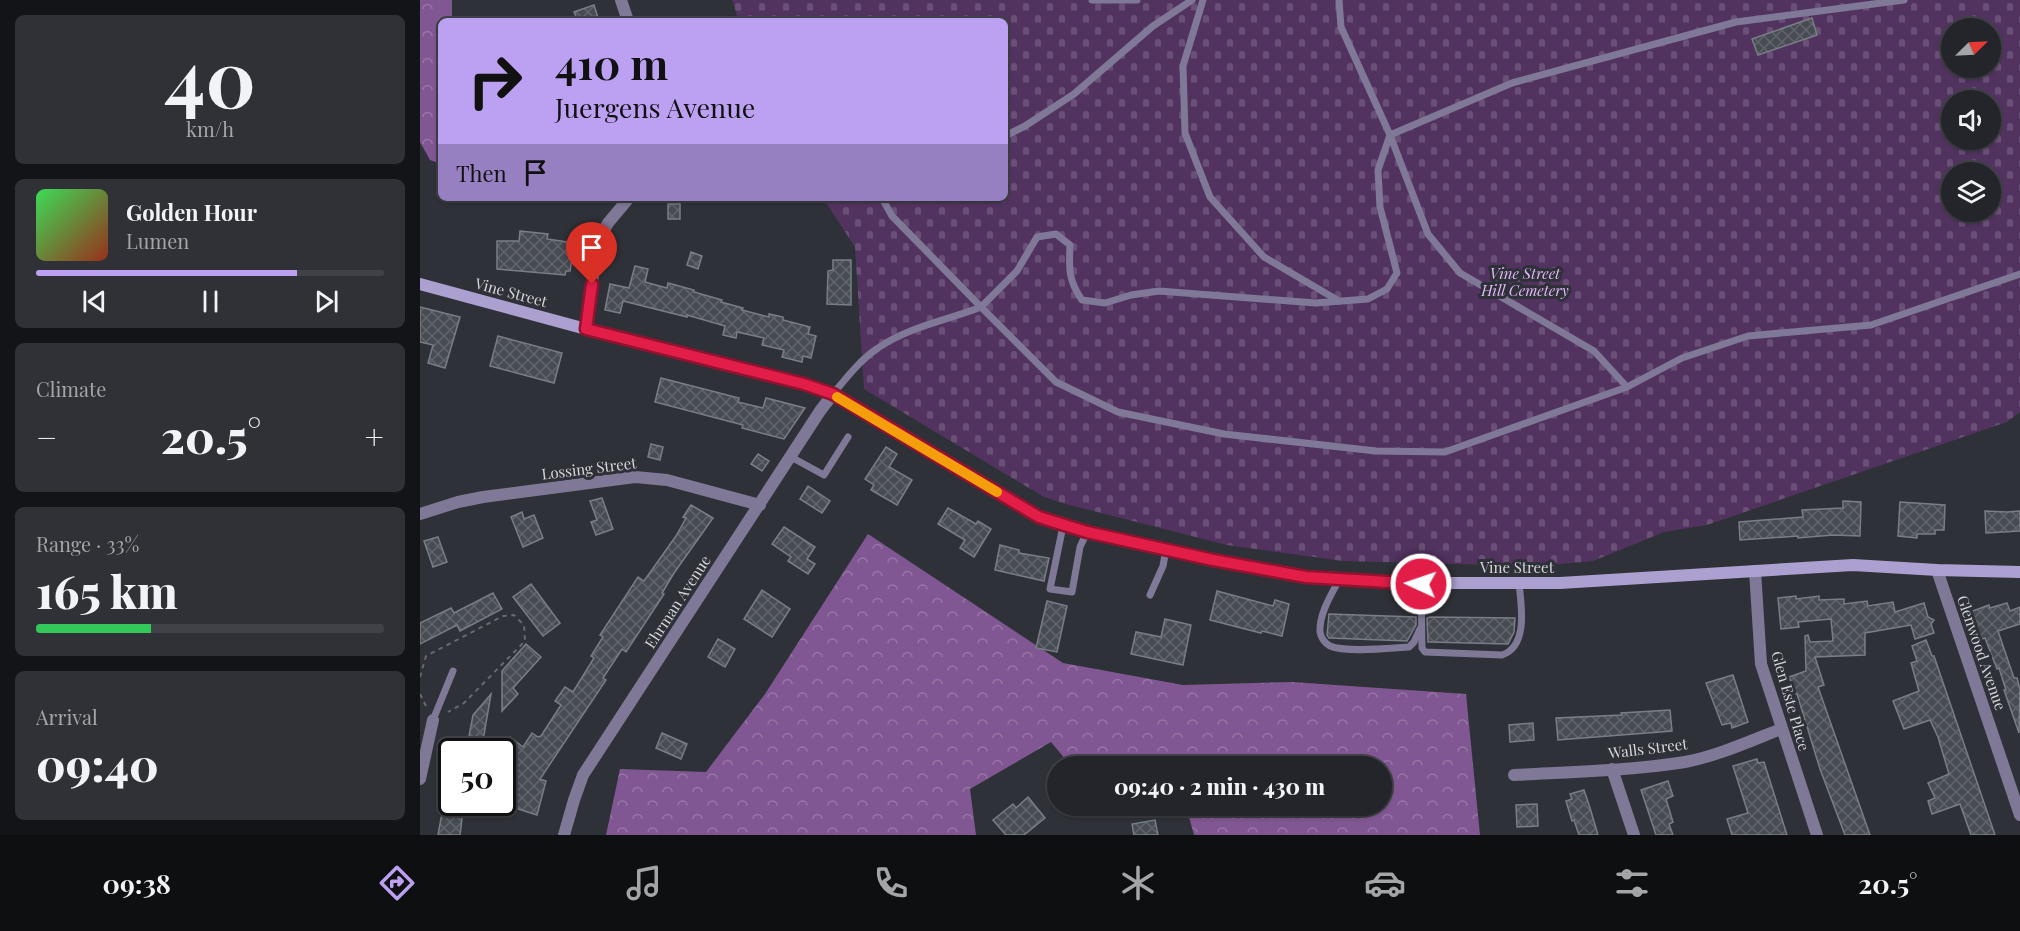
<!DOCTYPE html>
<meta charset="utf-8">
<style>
:root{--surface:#23252a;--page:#2f3136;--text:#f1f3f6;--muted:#a3a5a8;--line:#404247;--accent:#bca0f2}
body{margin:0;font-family:"Playfair Display",serif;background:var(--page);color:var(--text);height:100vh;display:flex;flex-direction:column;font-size:22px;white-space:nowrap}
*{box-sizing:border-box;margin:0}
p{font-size:20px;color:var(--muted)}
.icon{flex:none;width:33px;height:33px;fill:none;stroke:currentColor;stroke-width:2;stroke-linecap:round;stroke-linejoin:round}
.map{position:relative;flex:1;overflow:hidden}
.drawer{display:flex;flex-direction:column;gap:15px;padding:15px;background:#131417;width:420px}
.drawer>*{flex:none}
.top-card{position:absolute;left:18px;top:18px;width:570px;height:183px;border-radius:9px;box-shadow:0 2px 4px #0004,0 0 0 2px var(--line);background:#bca0f2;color:#111;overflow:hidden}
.needle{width:39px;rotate:66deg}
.controls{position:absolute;left:1521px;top:18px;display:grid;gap:12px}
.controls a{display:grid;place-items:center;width:60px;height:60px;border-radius:50%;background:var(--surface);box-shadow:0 2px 4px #0004,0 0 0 2px var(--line);font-size:30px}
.speed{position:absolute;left:18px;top:738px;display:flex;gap:12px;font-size:30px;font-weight:700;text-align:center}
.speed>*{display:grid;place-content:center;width:78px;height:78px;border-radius:50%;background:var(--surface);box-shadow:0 2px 4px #0004,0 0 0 2px var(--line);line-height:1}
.speed .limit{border:3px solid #111;border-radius:9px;background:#fff;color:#111}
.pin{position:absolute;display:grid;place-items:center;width:51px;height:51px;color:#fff;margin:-62px -26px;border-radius:50% 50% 50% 0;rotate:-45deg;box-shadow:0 0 6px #0007}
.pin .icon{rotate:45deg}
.me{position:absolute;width:66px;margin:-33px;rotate:273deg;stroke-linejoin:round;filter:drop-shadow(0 0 4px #0008)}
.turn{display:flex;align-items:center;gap:21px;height:126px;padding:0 18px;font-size:27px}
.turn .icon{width:78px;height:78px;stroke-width:2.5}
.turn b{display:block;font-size:42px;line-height:51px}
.then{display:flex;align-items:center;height:57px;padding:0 18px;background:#0003;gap:12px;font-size:22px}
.big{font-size:45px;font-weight:800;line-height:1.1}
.drawer .widget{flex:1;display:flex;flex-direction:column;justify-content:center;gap:9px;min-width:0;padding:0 21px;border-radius:9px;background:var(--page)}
.drawer .dial{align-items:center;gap:0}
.dial b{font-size:78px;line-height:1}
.song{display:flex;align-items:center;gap:18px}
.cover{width:72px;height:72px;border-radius:9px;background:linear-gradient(135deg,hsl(130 70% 55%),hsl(10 70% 35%))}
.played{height:6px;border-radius:3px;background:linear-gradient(90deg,var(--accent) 75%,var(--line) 75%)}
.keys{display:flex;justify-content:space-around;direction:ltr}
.heat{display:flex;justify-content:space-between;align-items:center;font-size:33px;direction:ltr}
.charge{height:9px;border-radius:4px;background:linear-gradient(90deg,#34c759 33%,var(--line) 0)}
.trip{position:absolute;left:627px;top:756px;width:345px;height:60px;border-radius:30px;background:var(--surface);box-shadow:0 2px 4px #0004,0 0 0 2px var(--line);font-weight:800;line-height:60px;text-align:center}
.menu{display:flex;height:96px;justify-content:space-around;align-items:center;background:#0e0f11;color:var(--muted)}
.menu .icon{width:42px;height:42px}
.menu .active{color:var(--accent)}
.menu b{font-size:27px;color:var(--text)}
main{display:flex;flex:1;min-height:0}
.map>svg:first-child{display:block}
.forest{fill:url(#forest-crowns)}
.cemetery{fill:url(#cemetery-stones);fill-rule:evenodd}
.building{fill:url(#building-cross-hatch);stroke:#797e86;stroke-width:1.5}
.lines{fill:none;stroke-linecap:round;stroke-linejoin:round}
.path{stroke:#686970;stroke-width:2;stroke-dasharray:4.5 4.5;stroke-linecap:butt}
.lane{stroke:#7f7896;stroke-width:7}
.street{stroke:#7f7896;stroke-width:12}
.secondary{stroke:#aca0d0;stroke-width:12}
.route-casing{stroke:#92132f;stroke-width:15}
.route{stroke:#e11d48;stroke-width:10}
.slow{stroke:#f59e0b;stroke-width:10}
.labels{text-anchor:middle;stroke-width:6;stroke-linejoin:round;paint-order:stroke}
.park-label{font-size:15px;font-style:italic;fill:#e4b6fa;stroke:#2f3138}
.street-label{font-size:15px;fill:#d6d7dc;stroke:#2f3138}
</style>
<main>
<section class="drawer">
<div class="widget dial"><b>40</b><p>km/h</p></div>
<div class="widget">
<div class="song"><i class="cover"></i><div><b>Golden Hour</b><p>Lumen</p></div></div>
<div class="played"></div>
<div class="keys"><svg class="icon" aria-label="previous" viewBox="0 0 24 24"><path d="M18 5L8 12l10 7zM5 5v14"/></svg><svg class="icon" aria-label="pause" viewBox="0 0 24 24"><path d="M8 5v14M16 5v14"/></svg><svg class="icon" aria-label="next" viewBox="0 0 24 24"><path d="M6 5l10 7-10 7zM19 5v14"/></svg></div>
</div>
<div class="widget"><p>Climate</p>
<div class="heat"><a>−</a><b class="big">20.5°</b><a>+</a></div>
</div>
<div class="widget"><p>Range · 33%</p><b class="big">165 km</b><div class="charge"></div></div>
<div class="widget"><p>Arrival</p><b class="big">09:40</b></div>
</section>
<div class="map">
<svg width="1600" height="835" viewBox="0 0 1600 835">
<defs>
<pattern id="forest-crowns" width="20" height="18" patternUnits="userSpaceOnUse" patternTransform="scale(1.5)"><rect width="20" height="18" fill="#805792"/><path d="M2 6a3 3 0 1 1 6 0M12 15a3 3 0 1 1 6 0" fill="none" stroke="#9776a6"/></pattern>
<pattern id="cemetery-stones" width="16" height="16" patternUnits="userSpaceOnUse" patternTransform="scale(1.5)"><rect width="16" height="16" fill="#523360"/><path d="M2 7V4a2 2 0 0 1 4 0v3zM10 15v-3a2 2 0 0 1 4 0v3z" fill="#6a5076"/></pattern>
<pattern id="building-cross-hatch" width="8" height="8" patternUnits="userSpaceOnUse" patternTransform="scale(1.5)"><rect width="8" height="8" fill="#474c53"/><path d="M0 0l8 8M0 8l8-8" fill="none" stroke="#61656b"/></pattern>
</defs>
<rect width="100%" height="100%" fill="#2f3138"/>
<g class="forest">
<polygon points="0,0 32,0 32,21 21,21 21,164 10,160 0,142"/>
<polygon points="448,534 643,663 763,685 872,682 1046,694 1060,835 774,835 766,806 962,806 962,766 651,766 631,742 550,789 556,835 186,835 200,769 286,772 345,694"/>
</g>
<path class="cemetery" d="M312,0H1600V412L1587,422L1287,525L1244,532L1173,561L1119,566L923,561L807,545L646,504L624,497L444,389L435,247L403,198H585V21H319ZM1532,28H1570V68H1532ZM1532,100H1570V140H1532ZM1532,172H1570V212H1532Z"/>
<g class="building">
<polygon points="174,5 179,21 158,21 154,12"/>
<polygon points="1392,18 1397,35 1338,55 1332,39"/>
<rect x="248" y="204" width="12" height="15"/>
<polygon points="100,231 128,234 127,239 147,242 147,245 154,247 150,271 146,271 145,275 77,269 77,241 99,241"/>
<polygon points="271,252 282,256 278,269 267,265"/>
<polygon points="413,260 431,260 431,305 407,304 408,271 413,270"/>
<polygon points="215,266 228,269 225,282 247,288 248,283 274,290 274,292 302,300 301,302 323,308 322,310 349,317 349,314 363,317 363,320 390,327 388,334 396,336 391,358 383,356 382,362 362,357 364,350 342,345 344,338 317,332 316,338 303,335 305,326 267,315 267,317 203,301 200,313 185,310 190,284 209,288"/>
<polygon points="0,307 40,317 25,368 8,363 13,345 0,342"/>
<polygon points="78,336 142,353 134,383 70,366"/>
<polygon points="241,378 319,398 318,402 343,408 346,398 385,408 364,439 322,428 323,425 235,402"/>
<polygon points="231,444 243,447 240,460 228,457"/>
<polygon points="466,447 477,454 469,467 492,480 477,505 451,490 454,485 445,479"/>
<polygon points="338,454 349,461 342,471 331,464"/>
<polygon points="388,486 410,501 402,513 380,499"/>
<polygon points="182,498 193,529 176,535 171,522 177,520 170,501"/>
<polygon points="1423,501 1441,502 1440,536 1413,535 1378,538 1378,536 1320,540 1319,522 1383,517 1382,510 1423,508"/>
<polygon points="1480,502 1525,505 1524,530 1515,530 1515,534 1497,534 1497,538 1478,536"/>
<polygon points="271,505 293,518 254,573 242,593 244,594 206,652 202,649 183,678 186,680 120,779 126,781 117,815 89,806 97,777 82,772 82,745 90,737 103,747 112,733 118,737 121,736 141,705 135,701 145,687 153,692 174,658 171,656 183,637 180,635 218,577 224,581 256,536 266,518 263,517"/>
<polygon points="528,508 556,524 558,521 571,529 554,557 540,548 545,540 518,524"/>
<polygon points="1565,511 1587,512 1600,511 1600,531 1566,533"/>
<polygon points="102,512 104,519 114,515 123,538 103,547 91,517"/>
<polygon points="364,527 395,547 387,559 395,564 388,574 368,561 371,557 352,544"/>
<polygon points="18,537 27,562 13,567 4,541"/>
<polygon points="580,545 599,550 599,553 629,558 624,581 575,570"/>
<polygon points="111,584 140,623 123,636 93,597"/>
<polygon points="342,590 370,609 352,637 324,619"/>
<polygon points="797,591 853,606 855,600 869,604 862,636 842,631 841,633 790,620"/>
<polygon points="73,593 82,609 40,631 37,625 0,644 0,623 31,608 34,613"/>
<polygon points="1376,596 1376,599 1399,596 1399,600 1424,599 1424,604 1447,601 1448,606 1473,602 1475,612 1504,603 1508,617 1514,620 1511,624 1514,633 1495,639 1491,625 1445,633 1445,655 1395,657 1404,685 1398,687 1450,835 1425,835 1400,769 1377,694 1376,694 1369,677 1386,671 1385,636 1388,635 1390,642 1413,641 1411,619 1378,622 1379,627 1361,629 1358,598"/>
<polygon points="627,601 647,606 637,652 616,648"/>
<polygon points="1587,603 1590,611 1600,607 1600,624 1578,631 1594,678 1597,678 1600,689 1599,733 1584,690 1586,690 1579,668 1577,669 1565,638 1559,640 1550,612 1569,605 1570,608"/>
<polygon points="909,614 996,617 996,625 987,641 909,638 907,635"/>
<polygon points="1010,617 1095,618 1094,632 1088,644 1010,642 1008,642 1007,618"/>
<polygon points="745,619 771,625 763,665 711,654 716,632 741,637"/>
<polygon points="298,639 315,649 305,667 288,657"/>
<polygon points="1506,640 1512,656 1514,656 1575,835 1551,835 1540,804 1512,814 1508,801 1515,798 1508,783 1529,774 1518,737 1510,720 1484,729 1473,701 1499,691 1491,663 1497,661 1492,646"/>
<polygon points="106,644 121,657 93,688 98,694 82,711 82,671"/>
<polygon points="1313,675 1328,722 1312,728 1311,723 1302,725 1286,683"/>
<polygon points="71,694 61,752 46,752 53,715"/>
<polygon points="1250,710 1252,731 1138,740 1136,718 1202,715 1201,713"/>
<polygon points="1113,723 1114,740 1090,742 1089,725"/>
<polygon points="242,733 267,744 261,759 236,748"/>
<polygon points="1337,759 1338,763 1344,762 1367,835 1312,835 1307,819 1328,813 1313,766"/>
<polygon points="1248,781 1253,796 1246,799 1253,822 1249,824 1253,835 1236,835 1221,790"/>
<polygon points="1164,790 1170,808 1178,835 1159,835 1154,820 1152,821 1146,801 1152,799 1150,794"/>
<polygon points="608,797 625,818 604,835 586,835 573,820 593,804 596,808"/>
<polygon points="24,802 44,802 40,835 18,835"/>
<polygon points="1117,804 1118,826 1097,827 1096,805"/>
<polygon points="735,820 738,835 714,835 712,824"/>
</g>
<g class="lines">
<g class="path">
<polyline points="0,677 6,656 83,616 94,615 104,625 105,641 44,703 28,712"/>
<polyline points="0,694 7,708"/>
</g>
<g class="lane">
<polyline points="672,0 717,0"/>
<polyline points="783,0 763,66 765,133 790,197 844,257 919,301"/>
<polyline points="919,0 921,27 970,135 1008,234 1040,273 1174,351 1207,387"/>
<polyline points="585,136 605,126 654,94 733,26 772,0"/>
<path d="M462,198L472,216L561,307L597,271L617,237L636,234L650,245C649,268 648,280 662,300L685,303L711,295L739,291L896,303L948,299L967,289L977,273L960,207L958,170L970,135L1092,83L1316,22L1484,0"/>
<path d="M413,394C427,377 440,360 458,348C488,327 528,320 561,307L636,382L698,412L804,434L956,451L1025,452L1207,387L1262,358L1328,336L1451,325L1600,274"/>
<polyline points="371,457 404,475 428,437"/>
<polyline points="643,526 630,589 652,592 660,547 667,532"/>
<path d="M919,580C911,595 899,614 900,632C901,638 905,643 910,646C926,653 971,648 989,647L994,642L1000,629"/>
<path d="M1001,583L1002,648L1005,652L1082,655C1109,646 1101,604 1099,583"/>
<polyline points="730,595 743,566 746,550"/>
<polyline points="13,720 33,671"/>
</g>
<g class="street">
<polyline points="201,0 208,21"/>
<polyline points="166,329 177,244 188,223 209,198"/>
<polyline points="0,514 38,502 63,497 215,477 247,480 340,505"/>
<polyline points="1517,570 1600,815"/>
<polyline points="1335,571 1341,664 1397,835"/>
<polyline points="1192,769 1214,835"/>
<path d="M1094,775C1150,772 1208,771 1265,762C1297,756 1330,741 1361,729"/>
<polyline points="0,779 13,720"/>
<polyline points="144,835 154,800 163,775 400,411 413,394"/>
</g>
<polyline class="secondary" points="0,284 166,329 384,384 413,394 619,517 634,523 667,532 793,560 886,577 1001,583 1140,583 1433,565 1517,570 1600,572"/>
</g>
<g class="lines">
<g class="route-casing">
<polyline id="route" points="172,284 166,329 384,384 413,394 619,517 667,532 793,560 886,577 1001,584"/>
</g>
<use href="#route" class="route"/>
<polyline class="slow" points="417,397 577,492"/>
</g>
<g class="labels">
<g class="park-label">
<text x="1105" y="279">Vine Street<tspan x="1105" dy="17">Hill Cemetery</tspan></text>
</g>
<g class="street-label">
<text transform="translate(91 293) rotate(15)" y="5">Vine Street</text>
<text transform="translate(169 469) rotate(-7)" y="5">Lossing Street</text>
<text x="1097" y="573">Vine Street</text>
<text transform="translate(258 602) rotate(-57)" y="5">Ehrman Avenue</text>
<text transform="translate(1561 653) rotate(71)" y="5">Glenwood Avenue</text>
<text transform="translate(1370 701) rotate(74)" y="5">Glen Este Place</text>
<text transform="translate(1228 749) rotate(-7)" y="5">Walls Street</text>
</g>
</g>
</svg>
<div class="controls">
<a><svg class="needle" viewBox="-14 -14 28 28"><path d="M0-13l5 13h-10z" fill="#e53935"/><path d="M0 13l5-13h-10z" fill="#a3a5a8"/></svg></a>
<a><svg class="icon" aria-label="sound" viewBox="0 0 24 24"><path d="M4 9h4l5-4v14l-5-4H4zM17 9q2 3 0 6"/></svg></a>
<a><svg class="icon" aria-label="layers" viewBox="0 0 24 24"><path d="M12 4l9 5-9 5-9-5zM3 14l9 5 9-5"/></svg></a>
</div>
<div class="speed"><div class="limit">50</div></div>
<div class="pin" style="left:172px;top:284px;background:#d93025"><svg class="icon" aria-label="arrive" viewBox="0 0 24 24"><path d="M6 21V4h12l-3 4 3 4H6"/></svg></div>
<svg class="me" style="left:1001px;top:584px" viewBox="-20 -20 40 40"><circle r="17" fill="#e11d48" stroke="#fff" stroke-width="3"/><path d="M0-11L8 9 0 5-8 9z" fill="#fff"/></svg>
<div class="trip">09:40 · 2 min · 430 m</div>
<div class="top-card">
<div class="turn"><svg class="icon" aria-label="right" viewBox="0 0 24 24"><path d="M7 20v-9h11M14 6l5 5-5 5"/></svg><div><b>410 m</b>Juergens Avenue</div></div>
<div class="then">Then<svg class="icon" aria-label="arrive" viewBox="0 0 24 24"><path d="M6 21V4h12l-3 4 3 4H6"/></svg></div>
</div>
</div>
</main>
<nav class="menu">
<b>09:38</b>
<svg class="icon active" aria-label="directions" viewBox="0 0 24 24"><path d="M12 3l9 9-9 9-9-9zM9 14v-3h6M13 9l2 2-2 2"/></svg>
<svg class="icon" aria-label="music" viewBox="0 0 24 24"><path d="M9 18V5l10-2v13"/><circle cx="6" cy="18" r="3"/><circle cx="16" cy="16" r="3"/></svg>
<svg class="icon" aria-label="phone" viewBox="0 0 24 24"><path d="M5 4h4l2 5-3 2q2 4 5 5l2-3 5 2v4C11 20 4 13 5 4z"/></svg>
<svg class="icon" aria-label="climate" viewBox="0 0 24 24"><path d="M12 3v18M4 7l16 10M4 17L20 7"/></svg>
<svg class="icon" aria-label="car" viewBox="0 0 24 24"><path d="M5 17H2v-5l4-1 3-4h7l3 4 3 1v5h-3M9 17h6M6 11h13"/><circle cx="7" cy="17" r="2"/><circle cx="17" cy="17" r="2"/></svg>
<svg class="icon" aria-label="filters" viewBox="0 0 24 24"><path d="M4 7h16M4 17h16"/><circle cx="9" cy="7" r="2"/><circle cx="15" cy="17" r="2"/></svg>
<b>20.5°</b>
</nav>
